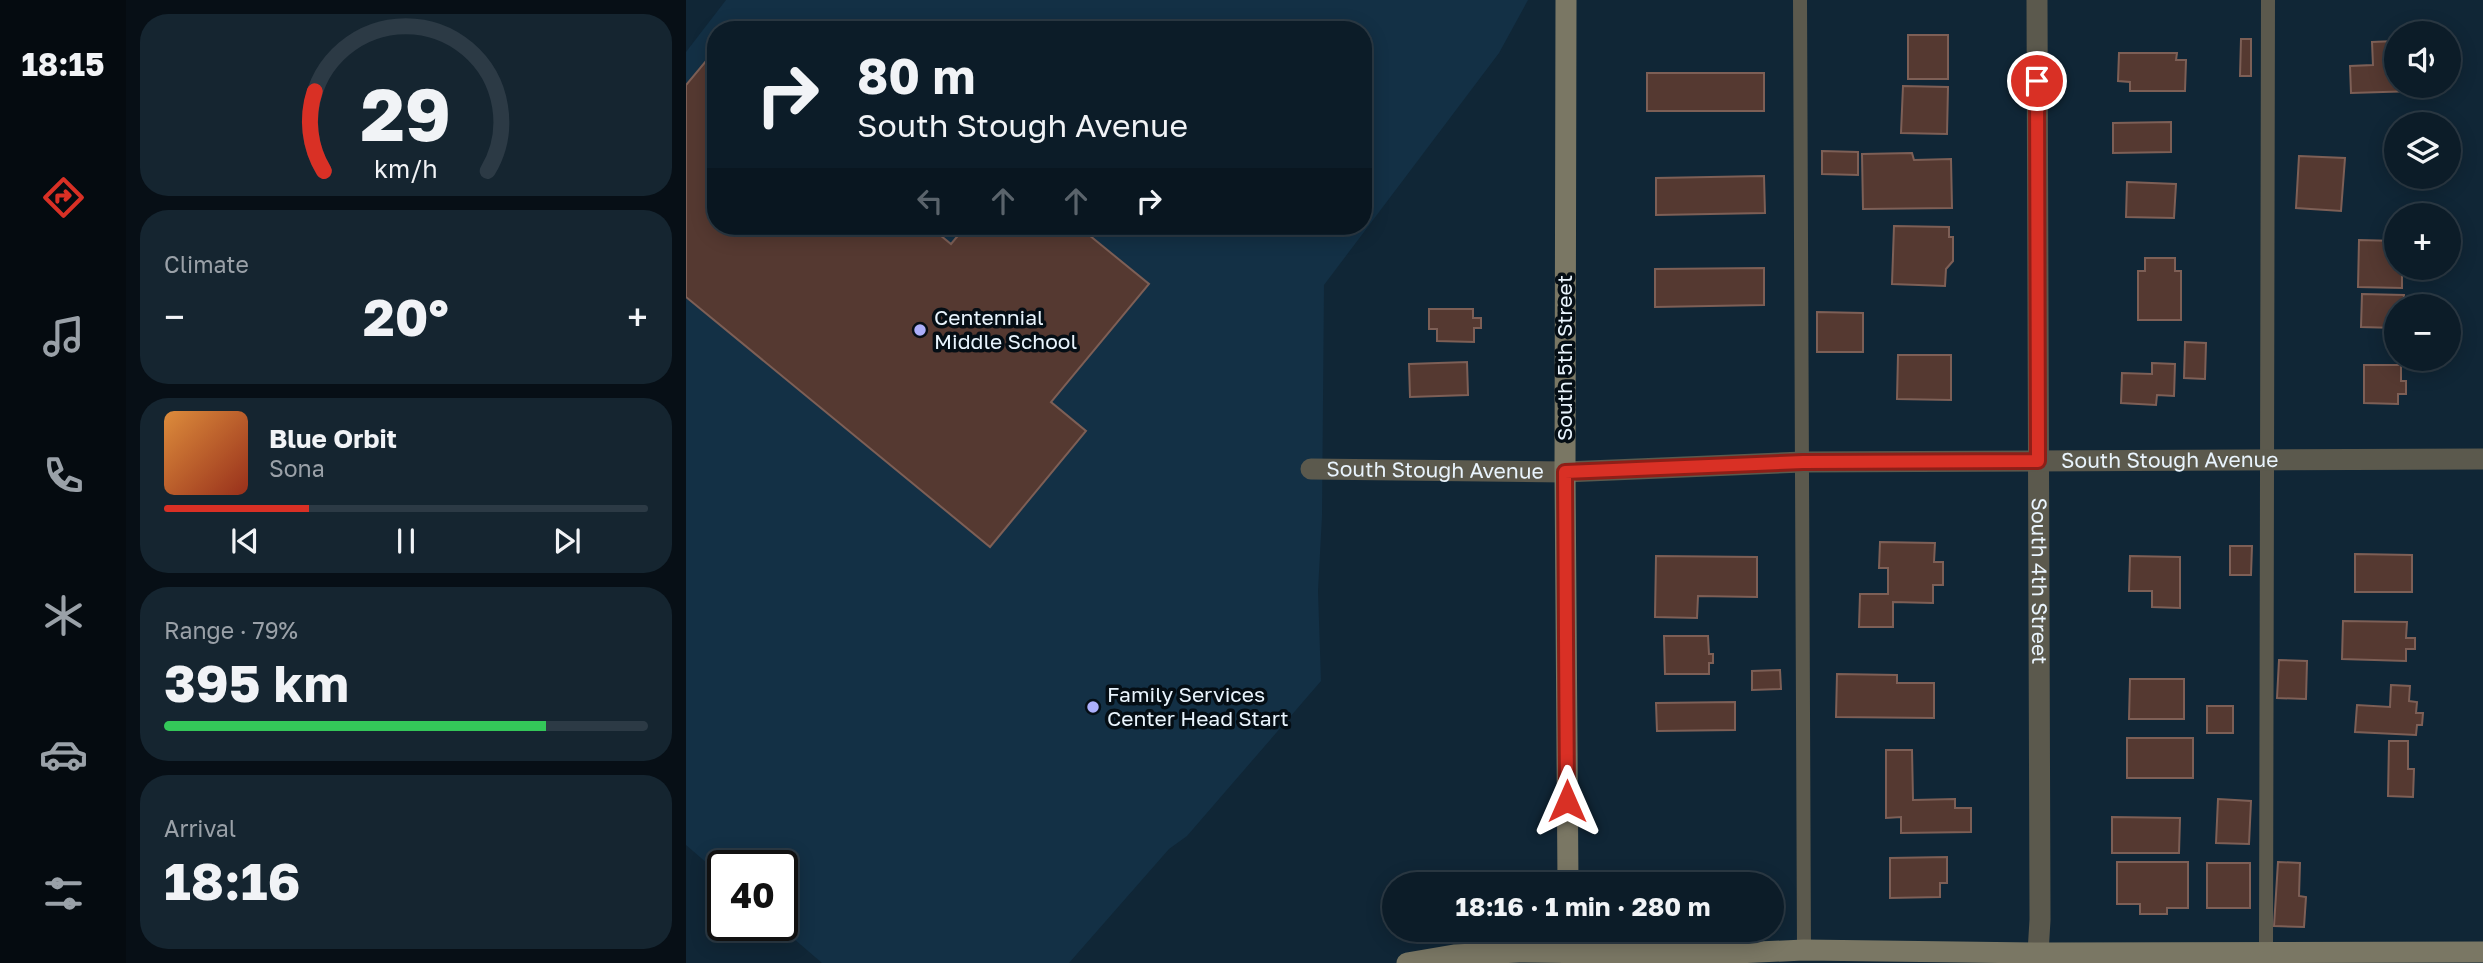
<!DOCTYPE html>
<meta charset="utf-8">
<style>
:root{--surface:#0c1c28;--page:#152530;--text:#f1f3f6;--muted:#9aa1a8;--line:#2c3a45;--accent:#d93025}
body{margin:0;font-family:"Golos Text",sans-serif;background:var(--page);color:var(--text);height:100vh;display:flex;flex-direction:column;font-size:26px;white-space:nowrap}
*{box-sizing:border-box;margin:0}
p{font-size:23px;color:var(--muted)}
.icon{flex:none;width:38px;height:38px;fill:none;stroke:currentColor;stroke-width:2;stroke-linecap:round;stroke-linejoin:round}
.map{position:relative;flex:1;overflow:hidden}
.sheet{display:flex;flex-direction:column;gap:14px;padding:14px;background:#070f16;width:560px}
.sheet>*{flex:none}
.hud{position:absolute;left:21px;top:21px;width:665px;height:214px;border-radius:28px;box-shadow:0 4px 18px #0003,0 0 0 2px var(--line);background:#0c1c28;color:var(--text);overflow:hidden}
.tools{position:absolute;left:1698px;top:21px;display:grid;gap:14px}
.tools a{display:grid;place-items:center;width:77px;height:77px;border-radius:50%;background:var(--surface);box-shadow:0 4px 18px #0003,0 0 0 2px var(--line);font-size:35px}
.speed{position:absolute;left:21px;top:850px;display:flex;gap:14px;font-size:35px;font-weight:700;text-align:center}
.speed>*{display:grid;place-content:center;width:91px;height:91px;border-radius:50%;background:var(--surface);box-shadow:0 4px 18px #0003,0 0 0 2px var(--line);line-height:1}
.speed .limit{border:4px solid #111;border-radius:10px;background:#fff;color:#111}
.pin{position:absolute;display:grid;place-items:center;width:60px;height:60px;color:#fff;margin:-30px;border:4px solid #fff;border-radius:50%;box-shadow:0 2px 7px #0007}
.me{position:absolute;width:77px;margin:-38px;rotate:0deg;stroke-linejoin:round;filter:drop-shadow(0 0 5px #0008)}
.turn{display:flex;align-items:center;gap:24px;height:147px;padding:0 35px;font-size:32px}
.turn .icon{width:91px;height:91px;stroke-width:2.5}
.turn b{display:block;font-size:49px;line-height:60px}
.lanes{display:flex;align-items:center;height:66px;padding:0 35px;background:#0003;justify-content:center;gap:35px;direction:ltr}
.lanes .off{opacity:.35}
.big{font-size:52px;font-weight:700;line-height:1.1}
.sheet .widget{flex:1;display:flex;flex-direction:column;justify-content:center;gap:10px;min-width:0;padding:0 24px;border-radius:28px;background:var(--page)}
.sheet .dial{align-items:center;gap:0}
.dial svg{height:182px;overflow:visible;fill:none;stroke:var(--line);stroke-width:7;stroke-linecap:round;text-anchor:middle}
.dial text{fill:var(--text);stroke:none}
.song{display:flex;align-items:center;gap:21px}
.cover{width:84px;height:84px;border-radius:10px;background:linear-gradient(135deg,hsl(30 70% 55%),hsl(10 70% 35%))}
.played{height:7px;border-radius:4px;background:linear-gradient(90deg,var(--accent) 30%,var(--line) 30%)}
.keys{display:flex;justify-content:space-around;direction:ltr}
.heat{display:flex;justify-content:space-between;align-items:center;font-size:38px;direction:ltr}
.charge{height:10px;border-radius:5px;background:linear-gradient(90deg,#34c759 79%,var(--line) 0)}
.trip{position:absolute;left:696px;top:872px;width:402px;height:70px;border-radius:35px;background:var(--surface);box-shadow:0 4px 18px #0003,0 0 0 2px var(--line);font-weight:700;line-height:70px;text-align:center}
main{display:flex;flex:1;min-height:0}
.dock{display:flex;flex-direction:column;width:126px;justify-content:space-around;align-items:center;background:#050b10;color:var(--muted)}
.dock .icon{width:49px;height:49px}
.dock .on{color:var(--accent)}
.dock b{font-size:32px;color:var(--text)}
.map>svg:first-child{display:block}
.built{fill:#133045;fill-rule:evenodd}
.building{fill:#553931;stroke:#7d5f56;stroke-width:2}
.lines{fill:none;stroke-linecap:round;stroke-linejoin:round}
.lane{stroke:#5b594d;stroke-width:14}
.street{stroke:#5b594d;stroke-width:21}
.secondary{stroke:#7a7764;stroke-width:21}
.route-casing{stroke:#8d1f18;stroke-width:18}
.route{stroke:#d93025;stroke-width:12}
.poi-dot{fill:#acaffb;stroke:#050e15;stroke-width:2.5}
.labels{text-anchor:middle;stroke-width:7;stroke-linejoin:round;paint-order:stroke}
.poi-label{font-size:21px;fill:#e9f4fd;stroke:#050e15;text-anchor:start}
.street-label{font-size:21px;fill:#e9f4fd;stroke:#050e15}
</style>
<main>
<nav class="dock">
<b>18:15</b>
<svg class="icon on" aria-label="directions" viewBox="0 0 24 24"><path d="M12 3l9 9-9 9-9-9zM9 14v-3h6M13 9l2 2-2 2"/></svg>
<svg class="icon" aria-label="music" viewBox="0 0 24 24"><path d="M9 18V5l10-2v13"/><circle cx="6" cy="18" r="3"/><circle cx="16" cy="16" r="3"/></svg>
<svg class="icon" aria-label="phone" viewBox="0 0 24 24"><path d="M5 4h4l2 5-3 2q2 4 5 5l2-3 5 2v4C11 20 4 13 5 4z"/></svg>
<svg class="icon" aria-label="climate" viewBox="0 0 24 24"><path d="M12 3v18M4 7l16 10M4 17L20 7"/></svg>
<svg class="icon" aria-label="car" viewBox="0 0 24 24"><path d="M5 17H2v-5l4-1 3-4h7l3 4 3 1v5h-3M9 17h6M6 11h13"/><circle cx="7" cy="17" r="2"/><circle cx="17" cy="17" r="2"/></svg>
<svg class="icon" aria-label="filters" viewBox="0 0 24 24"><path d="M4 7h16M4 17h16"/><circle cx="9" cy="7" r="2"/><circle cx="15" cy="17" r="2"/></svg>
</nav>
<section class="sheet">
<div class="widget dial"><svg viewBox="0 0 100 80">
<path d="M14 69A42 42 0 1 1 86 69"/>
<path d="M14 69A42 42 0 0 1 10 34" stroke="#d93025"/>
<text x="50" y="56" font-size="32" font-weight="700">29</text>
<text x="50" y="72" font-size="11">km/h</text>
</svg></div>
<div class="widget"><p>Climate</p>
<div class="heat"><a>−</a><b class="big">20°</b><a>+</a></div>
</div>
<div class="widget">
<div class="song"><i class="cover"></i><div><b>Blue Orbit</b><p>Sona</p></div></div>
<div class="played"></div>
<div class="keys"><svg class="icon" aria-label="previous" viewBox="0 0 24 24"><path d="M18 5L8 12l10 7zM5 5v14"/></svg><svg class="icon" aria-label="pause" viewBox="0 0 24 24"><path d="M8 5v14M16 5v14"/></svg><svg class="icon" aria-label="next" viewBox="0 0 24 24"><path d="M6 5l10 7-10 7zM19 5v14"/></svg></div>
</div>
<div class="widget"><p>Range · 79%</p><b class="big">395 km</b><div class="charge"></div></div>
<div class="widget"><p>Arrival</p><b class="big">18:16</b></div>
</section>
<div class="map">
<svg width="1797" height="963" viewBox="0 0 1797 963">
<rect width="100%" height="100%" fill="#102636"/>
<path class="built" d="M40,0H842L813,53L638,285L636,516L632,591L635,681L501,836L483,849L383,963H136L93,926H96V866H37V877L0,845V52ZM30,30H677V226H30Z"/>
<g class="building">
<rect x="1222" y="35" width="40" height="44"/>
<polygon points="1555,39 1565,39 1565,76 1554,76"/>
<polygon points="1709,41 1710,86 1730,86 1730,91 1665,93 1664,66 1687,65 1686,42"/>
<polygon points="30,49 30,226 243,226 265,244 280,226 392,226 463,284 365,402 400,431 304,547 0,297 0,85"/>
<polygon points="1433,53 1491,53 1490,60 1500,60 1499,91 1444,91 1444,82 1432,81"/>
<rect x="961" y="73" width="117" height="38"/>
<polygon points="1217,86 1262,87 1261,134 1215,133"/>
<polygon points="1485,122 1485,152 1427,153 1427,123"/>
<polygon points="1136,151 1172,152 1172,175 1136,174"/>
<polygon points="1226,153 1228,160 1265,159 1266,208 1177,209 1176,154"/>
<polygon points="1613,156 1659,158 1655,211 1610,208"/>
<polygon points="1078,176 1079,213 970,215 970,178"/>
<polygon points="1441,182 1490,184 1488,218 1440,217"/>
<polygon points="1208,226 1263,227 1263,237 1267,237 1267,261 1260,269 1259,286 1206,284"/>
<polygon points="1673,240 1710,241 1710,268 1716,268 1716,288 1672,287"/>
<polygon points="1459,258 1489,258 1489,271 1495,271 1495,320 1452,320 1452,271 1459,271"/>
<polygon points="1078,268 1078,305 969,307 969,269"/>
<polygon points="1676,294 1718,295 1717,306 1710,306 1710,328 1675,327"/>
<polygon points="743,309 787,309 787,318 795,318 795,328 788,328 788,342 751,341 751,329 743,329"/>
<polygon points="1131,312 1177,313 1177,352 1131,352"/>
<polygon points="1499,342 1520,343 1519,379 1498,378"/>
<polygon points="1212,355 1265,355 1265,400 1211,399"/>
<polygon points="781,362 782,395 724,397 723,364"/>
<polygon points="1466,363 1489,364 1488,396 1471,395 1470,405 1435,403 1436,373 1466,374"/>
<polygon points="1678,365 1715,365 1715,381 1720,381 1720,394 1712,394 1712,404 1678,403"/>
<polygon points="1194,542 1249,543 1248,562 1257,562 1257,585 1247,585 1247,603 1207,602 1207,627 1173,627 1174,594 1202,594 1202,568 1193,568"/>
<polygon points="1544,546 1566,546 1565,575 1544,575"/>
<polygon points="1669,554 1726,555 1726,592 1669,592"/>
<polygon points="970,556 1071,557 1071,597 1012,596 1011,618 969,617"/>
<polygon points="1444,556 1494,557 1494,608 1466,607 1466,591 1443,591"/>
<polygon points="1657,621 1721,622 1720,638 1729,638 1729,649 1720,649 1720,661 1656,659"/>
<polygon points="978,636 1022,636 1023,654 1027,654 1027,663 1023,663 1023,674 979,674"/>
<polygon points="1593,660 1621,661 1620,699 1591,698"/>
<polygon points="1094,670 1095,689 1066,690 1066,671"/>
<polygon points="1151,674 1211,675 1211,683 1248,683 1248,718 1150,717"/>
<polygon points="1444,679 1498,679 1498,719 1443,719"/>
<polygon points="1705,685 1724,686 1723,701 1731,702 1730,713 1737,713 1736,725 1731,725 1730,735 1669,732 1671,705 1704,707"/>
<polygon points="1049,702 1049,730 971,731 970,703"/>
<rect x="1521" y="706" width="26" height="27"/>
<rect x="1441" y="738" width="66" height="40"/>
<polygon points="1703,741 1722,741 1722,769 1728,769 1727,797 1702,796"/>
<polygon points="1200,750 1226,750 1227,800 1269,799 1269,808 1285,808 1285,832 1215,833 1215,817 1200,818"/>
<polygon points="1532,799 1565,801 1563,844 1530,843"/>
<polygon points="1426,817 1494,818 1493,853 1426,853"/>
<polygon points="1261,857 1261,883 1254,883 1254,897 1204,898 1204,858"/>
<polygon points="1431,862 1502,862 1502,908 1481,908 1481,914 1454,914 1454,904 1431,904"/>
<polygon points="1592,862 1614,863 1613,896 1620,897 1618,927 1588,926"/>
<rect x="1521" y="863" width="43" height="45"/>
</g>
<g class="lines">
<g class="lane">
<polyline points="1114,0 1118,950"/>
<polyline points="1580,951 1582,0"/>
</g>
<g class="street">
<path id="s1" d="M1351,0L1354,920L1352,953"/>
<path id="s2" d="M625,469L879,472L1117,462L1797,459"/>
</g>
<g class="secondary">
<polyline points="880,0 879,472 882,884"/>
<polyline points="881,954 882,929"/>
<polyline points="721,963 768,955 833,952 1027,954 1118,950 1352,953 1797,952"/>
</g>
</g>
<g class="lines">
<g class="route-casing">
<polyline id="route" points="881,801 879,472 1117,462 1352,461 1351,81"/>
</g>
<use href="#route" class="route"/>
</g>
<g class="poi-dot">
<circle cx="234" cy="330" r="7"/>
<circle cx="407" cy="707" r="7"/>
</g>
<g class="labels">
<g class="poi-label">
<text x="248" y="325">Centennial<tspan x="248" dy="24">Middle School</tspan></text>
<text x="421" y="702">Family Services<tspan x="421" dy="24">Center Head Start</tspan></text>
</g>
<g class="street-label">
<text transform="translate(879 358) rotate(-90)" y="7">South 5th Street</text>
<text dy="7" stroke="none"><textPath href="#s2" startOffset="859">South Stough Avenue</textPath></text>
<text dy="7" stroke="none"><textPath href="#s2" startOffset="124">South Stough Avenue</textPath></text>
<text dy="7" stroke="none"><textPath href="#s1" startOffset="581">South 4th Street</textPath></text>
</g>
</g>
</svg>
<div class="tools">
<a><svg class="icon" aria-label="sound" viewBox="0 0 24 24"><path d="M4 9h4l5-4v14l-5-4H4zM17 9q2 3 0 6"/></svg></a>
<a><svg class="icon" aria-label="layers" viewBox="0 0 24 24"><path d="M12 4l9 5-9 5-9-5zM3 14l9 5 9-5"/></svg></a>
<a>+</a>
<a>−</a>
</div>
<div class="speed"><div class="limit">40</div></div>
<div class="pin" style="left:1351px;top:81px;background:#d93025"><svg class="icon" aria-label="arrive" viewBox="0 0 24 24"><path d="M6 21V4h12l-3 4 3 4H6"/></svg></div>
<svg class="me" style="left:881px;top:801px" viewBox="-20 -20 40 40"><path d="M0-17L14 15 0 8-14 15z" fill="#d93025" stroke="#fff" stroke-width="4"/></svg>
<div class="trip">18:16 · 1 min · 280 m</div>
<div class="hud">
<div class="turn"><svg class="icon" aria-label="right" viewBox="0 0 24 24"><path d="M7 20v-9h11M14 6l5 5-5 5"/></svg><div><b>80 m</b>South Stough Avenue</div></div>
<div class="lanes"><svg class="icon off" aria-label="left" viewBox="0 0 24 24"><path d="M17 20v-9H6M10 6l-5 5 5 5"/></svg><svg class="icon off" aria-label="ahead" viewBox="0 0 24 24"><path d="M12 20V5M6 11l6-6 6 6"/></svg><svg class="icon off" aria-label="ahead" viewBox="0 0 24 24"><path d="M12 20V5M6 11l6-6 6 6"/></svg><svg class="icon" aria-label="right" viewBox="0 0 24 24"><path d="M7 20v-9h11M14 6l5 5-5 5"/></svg></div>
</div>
</div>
</main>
